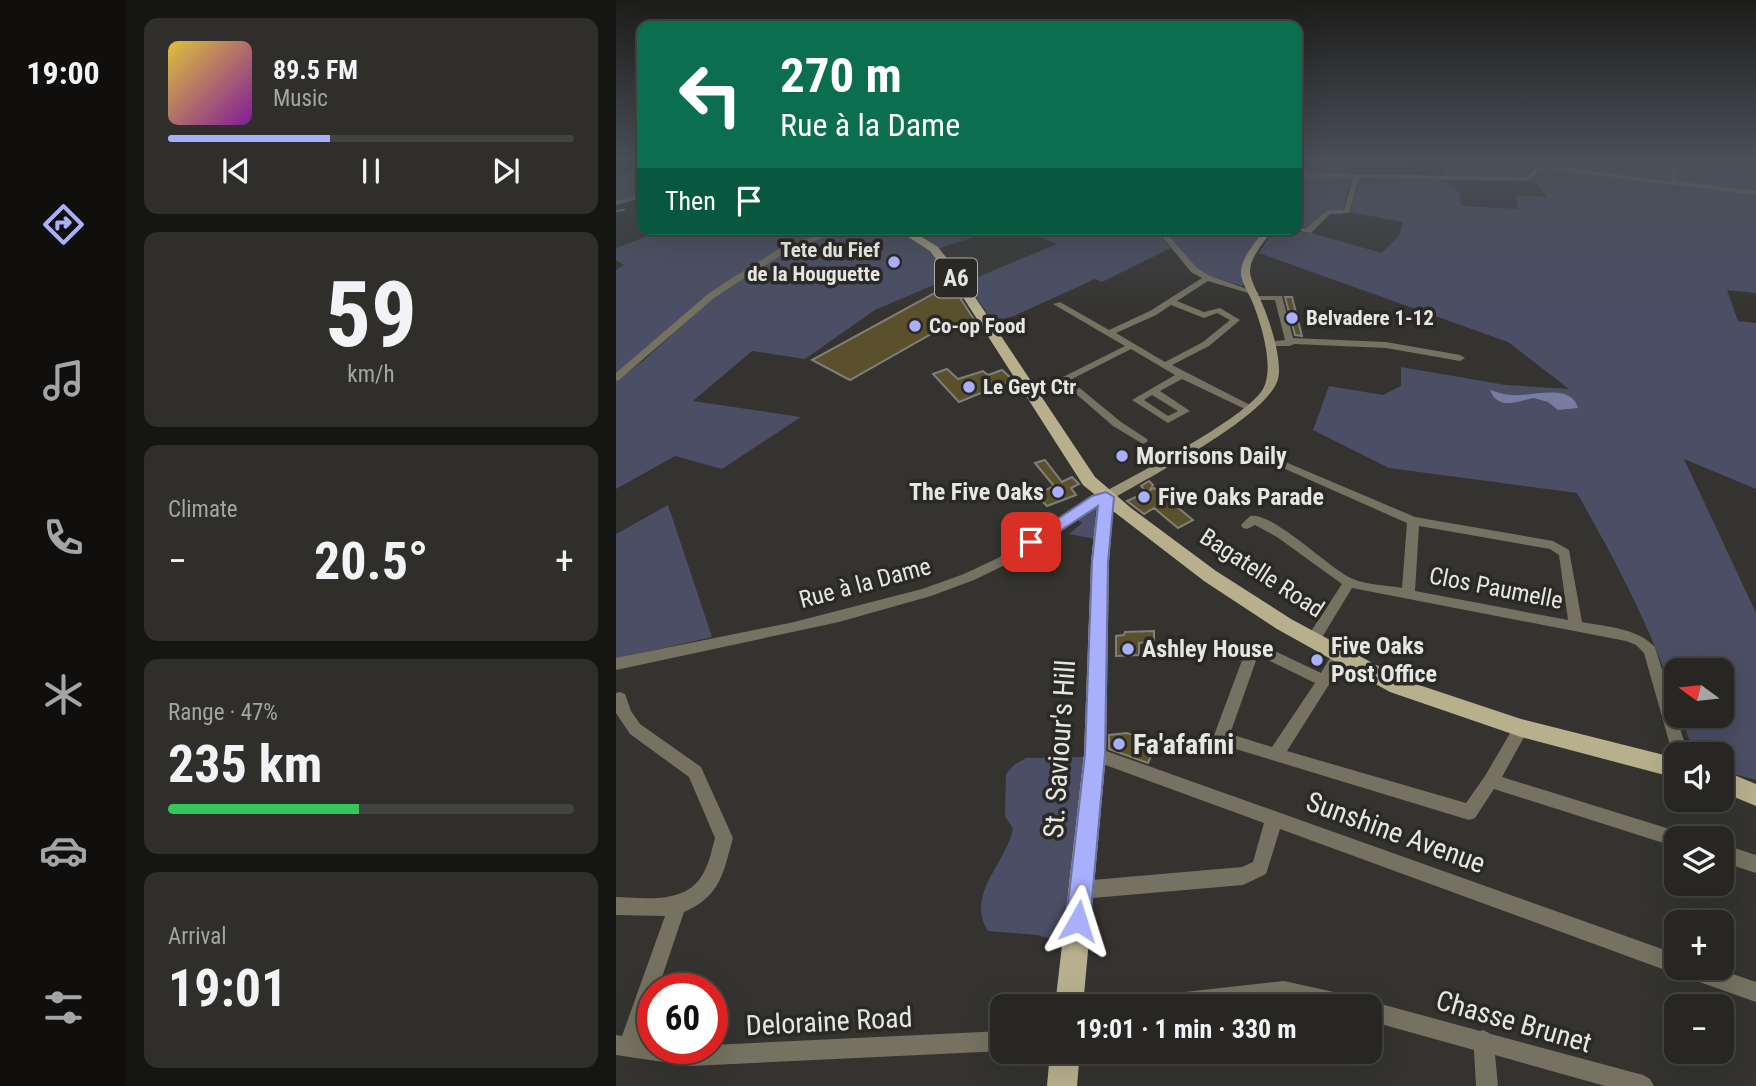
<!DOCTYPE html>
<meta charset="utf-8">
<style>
:root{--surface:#272623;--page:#2f2e2b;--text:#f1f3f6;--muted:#a4a5a6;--line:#434341;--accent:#a8b0fc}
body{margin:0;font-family:"Roboto Condensed",sans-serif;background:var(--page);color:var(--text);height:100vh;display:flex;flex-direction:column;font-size:26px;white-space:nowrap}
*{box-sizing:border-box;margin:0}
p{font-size:23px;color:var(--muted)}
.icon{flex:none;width:38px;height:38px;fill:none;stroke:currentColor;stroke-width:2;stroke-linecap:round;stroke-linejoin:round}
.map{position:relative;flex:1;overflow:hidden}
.drawer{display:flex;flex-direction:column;gap:18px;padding:18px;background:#151513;width:490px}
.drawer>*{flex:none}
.top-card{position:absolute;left:21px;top:21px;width:665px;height:214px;border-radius:14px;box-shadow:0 7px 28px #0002,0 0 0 2px var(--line);background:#0b6e4f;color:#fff;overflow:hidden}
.needle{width:46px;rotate:285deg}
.controls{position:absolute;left:1048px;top:658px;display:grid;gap:14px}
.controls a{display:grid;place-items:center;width:70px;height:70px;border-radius:14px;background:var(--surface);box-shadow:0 7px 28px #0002,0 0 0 2px var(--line);font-size:35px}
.speed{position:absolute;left:21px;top:973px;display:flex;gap:14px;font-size:35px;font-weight:700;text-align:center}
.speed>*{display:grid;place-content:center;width:91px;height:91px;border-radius:50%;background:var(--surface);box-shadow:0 7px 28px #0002,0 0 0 2px var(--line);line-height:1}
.speed .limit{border:10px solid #d22;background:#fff;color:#111}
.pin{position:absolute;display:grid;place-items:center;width:60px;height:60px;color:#fff;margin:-30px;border-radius:14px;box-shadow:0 4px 10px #0006}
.me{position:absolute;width:77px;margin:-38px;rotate:6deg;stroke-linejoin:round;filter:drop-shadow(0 0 5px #0008)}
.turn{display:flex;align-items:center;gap:24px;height:147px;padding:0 28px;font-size:32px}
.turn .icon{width:91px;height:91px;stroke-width:2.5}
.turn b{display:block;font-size:49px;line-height:60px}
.then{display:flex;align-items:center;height:66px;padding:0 28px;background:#0003;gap:14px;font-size:26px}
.big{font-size:52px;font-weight:700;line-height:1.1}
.drawer .widget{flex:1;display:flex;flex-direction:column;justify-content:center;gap:10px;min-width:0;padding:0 24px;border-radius:14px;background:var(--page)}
.drawer .dial{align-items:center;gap:0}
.dial b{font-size:91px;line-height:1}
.song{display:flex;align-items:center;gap:21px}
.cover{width:84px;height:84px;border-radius:10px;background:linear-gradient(135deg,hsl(50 70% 55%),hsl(290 70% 35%))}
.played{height:7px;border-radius:4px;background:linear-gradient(90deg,var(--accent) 40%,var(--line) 40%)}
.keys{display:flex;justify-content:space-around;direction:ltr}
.heat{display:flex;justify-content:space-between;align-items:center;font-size:38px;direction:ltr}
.charge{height:10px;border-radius:5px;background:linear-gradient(90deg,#34c759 47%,var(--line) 0)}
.trip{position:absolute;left:374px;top:994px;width:392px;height:70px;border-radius:14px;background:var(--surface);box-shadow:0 7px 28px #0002,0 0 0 2px var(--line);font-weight:700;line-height:70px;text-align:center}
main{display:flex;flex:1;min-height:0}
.tab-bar{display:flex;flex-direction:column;width:126px;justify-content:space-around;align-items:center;background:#100f0e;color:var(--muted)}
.tab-bar .icon{width:49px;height:49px}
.tab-bar .selected{color:var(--accent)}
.tab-bar b{font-size:32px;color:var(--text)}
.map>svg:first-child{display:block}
.green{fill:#4b4e64}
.water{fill:#787ca1}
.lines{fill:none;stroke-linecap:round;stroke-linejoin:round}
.stream{stroke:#787ca1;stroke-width:2}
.building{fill:#5a502b;stroke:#7f7e79;stroke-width:2}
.minor{fill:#767261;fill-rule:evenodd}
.secondary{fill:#9b957a;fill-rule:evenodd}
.primary{fill:#b8b08d;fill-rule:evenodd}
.route{fill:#a8b0fc;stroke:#6d72a4;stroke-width:2}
.poi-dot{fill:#a8b0fc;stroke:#2a2925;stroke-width:2.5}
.labels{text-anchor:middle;stroke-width:7;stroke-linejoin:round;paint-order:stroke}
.far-poi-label{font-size:21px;font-weight:bold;fill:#e6e6e3;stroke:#2a2925;text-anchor:start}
.shield{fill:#2a2925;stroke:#aeadaa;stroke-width:2}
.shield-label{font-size:23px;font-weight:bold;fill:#e6e6e3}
.poi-label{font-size:24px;font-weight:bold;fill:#e6e6e3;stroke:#2a2925;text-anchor:start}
.street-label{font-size:24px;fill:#e6e6e3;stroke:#2a2925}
.near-poi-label{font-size:28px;font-weight:bold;fill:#e6e6e3;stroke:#2a2925;text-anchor:start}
.near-street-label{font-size:28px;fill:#e6e6e3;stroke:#2a2925}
</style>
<main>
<nav class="tab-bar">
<b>19:00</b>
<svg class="icon selected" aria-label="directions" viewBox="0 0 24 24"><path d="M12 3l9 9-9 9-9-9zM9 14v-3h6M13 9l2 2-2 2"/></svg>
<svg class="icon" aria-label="music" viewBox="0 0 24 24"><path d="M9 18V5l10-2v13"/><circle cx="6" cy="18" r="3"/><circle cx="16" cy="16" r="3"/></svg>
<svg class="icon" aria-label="phone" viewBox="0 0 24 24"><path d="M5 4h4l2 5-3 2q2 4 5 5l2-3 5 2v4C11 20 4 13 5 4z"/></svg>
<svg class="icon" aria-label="climate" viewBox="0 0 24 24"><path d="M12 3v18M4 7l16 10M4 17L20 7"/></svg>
<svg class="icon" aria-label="car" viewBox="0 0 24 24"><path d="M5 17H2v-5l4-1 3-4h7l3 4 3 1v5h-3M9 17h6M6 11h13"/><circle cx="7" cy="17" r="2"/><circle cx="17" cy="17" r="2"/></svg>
<svg class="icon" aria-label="filters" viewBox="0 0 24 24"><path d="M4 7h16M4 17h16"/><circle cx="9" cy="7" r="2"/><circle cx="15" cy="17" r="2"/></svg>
</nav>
<section class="drawer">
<div class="widget">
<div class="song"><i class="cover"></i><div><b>89.5 FM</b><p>Music</p></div></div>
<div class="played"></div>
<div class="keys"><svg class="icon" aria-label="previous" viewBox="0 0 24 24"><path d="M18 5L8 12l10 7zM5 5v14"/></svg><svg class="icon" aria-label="pause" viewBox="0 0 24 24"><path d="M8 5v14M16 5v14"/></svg><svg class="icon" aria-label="next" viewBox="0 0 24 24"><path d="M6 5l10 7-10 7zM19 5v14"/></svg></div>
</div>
<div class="widget dial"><b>59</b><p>km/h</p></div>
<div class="widget"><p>Climate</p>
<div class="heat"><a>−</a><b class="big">20.5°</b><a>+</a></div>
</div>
<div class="widget"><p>Range · 47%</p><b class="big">235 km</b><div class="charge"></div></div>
<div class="widget"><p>Arrival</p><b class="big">19:01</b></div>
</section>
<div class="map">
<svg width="1140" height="1086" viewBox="0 0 1140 1086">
<rect width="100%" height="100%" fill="#34332f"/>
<g class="green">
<polygon points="681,161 787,161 790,168 728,167 730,177 681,173"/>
<polygon points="817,161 1054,161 1055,180 933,167 920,167 906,178 836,178 829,175 820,161"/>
<polygon points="1058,161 1140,161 1140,192 1060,181"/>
<path d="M926,169L1140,194V293L1111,290L1122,321L1140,323V489L1068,459L1140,613V780L1106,771V754H1078L1065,716H1106V670H1060V703C1034,625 1001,564 961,493L773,468L697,430L713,386L767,395L785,386V367L890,385L953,389L892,342L643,253L658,229L695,233L766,253L784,234L787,222L734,212L744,179L828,180L843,193L846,206L902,209L900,195L931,197L919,181Z"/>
<polygon points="26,170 26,195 0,202 0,176"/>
<polygon points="681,176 736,178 726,211 709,211 691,231 681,229"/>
<polygon points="50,229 222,229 160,252 107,285 0,375 0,270 8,265 0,260 0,248"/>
<polygon points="229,229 279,229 313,249 334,278 259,310 189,359 136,351 77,401 185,417 106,469 59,456 0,489 0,381 28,360 99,296 165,254"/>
<polygon points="291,229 383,229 321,249"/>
<polygon points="404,229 539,229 555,248 486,282 479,279 398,316 377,322 350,282 441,244"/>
<polygon points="545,229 648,229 625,269 628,285 626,286 592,276 581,269"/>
<polygon points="52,505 96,637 0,659 0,534"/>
<polygon points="473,506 480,506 479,539 453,534 466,523 457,517"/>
<path d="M469,757L452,935L445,942L421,935L372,931C349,895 390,863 397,829L389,816L390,774L398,765L410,758Z"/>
</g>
<path class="water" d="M874,390C881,392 888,395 896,395C915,397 955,382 962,408L942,410L932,402L918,398C905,400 882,412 874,390Z"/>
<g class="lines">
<polyline class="stream" points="0,211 8,210"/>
</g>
<g class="building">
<polygon points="335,284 359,321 317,333 234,380 196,360"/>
<polygon points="669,297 676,297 686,336 679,335"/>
<polygon points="331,369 342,379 367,371 372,375 386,370 397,380 343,402 317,374"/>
<polygon points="429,460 446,482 456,477 463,484 455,488 460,495 431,506 420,495 438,486 419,463"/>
<polygon points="533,481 537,485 534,490 538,488 577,520 562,528 538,508 528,514 511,501 531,492 525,486"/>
<polygon points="538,631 538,642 523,643 523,655 500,656 500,636 508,635 509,632"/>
<polygon points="510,733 541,741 532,763 493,749 493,735"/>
</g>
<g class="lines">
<g class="minor">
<polygon points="1054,161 1060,161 1061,181 1140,191 1140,195 936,170 925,170 912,181 743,178 733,213 714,214 695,233 672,229 690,229 710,211 728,210 737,178 681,177 681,173 910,177 921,167 936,166 1055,181"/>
<polygon points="26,194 26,198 0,205 0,201"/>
<polygon points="218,229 228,229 167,254 119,284 98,298 3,380 0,381 0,373 92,294 113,280 161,250"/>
<path d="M540,229H547L581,268L594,276L643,293L639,295L592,281L561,301L588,312L604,308L624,320L593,346L556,365L640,408L635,411L631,410L566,379L544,391L574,411L552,423L516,400L559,375L515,349L454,380L505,422L531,439L532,441L527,444L497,426L443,379L509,346L437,304L444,302L493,330L534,311L586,278L575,272ZM555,305L588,318L601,313L614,320L587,342L549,362L500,333L540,315ZM536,395L562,411L552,416L528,400Z"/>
<polygon points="638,296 666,296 677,338 770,342 844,355 849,358 844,361 770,348 678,344 674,346 649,346 649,342 669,340 659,300 641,300 637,298"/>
<path d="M653,455L799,517L937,541L953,550L966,622C991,627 1021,628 1039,647L1072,754H1060V760L1058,759L1028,653L1020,645L1010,641L736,588L702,644L697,645L692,644L690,640L692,636L726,584L661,537L639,525L631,529L627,528L625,525L634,516C658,512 713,569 737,579C751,585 771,585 786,588L791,523L649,460L648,458ZM803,526L934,549L943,555L952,620L799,591Z"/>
<polygon points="490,493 494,494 496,497 494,500 485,502 391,564 358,580 315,596 223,622 0,670 0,658 178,622 306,589 348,574 382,558 477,496"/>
<path d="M638,641L705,673C711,664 717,648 729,652L731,656L671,751L850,803L869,776L900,723L905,721L910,723L913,728L886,777L1060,831L1066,833L1068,838H1060V847L878,789L859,818L853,820L600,743L597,738L631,647L633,643ZM642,655L699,683L656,747L614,734Z"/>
<path d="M4,692L9,694L15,711L24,724L85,767L117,838C107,873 105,896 68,912L42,989H37V1004L25,1038L37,1040V1048H96V1045L387,1031V1051L75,1066L0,1055V1035L6,1036L49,916L0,915V897C32,898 73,905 89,870C94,860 96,849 99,838L73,777L14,734L0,713V693Z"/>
<polygon points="479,747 1060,954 1060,968 1099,968 1140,982 1140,1002 1072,978 1065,975 1064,972 1060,974 664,829 650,874 627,885 465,899 459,896 456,890 459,884 465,881 626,867 637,862 648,823 473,759 471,754 473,749"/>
<polygon points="1106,844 1140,855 1140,873 1106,862"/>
<polygon points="668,981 736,996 743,999 746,1006 693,1006 668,1001 619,1006 523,1006 526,999 533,996"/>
<polygon points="754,1001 864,1031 867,1030 875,1034 1027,1075 1034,1079 1038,1086 989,1086 879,1055 882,1086 860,1086 858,1050 754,1021 754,1006 746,1006"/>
</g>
<path class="secondary" d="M649,229H657C649,241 634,257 634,271C634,280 642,293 645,301C653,318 667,361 662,379C652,417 531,478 495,500H485L483,497L485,494C520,474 629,419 647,389C659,367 645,323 636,301C632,292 624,280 625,271C626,256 641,241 649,229Z"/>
<g class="primary">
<polygon points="280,229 293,229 322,247 347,279 479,477 515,508 600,571 675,619 788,680 905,719 1060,758 1060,778 905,737 774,692 661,629 588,581 497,511 493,562 490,754 467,1006 439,1006 468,754 475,562 482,497 467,485 336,280 314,251"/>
<polygon points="1106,770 1140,784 1140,806 1106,792"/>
<polygon points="434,1052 464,1052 461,1086 431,1086"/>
</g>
</g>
<linearGradient id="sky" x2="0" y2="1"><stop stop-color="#1d1c1a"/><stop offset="0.51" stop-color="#4a5058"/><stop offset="1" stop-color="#4a5058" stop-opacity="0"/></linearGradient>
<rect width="1140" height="313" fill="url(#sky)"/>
<polygon class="route" points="490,492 498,497 492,562 489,754 474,921 470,929 462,933 453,929 450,921 469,754 476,562 482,506 421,546 415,547 407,542 476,496"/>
<g class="poi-dot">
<circle cx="278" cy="262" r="7"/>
<circle cx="676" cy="318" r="7"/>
<circle cx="299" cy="326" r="7"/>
<circle cx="353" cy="387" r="7"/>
<circle cx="506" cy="456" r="7"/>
<circle cx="442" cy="492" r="7"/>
<circle cx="528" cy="497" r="7"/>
<circle cx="512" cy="649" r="7"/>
<circle cx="701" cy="660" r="7"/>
<circle cx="503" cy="744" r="7"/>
</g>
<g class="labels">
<g class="far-poi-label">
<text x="264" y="257" text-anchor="end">Tete du Fief<tspan x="264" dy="24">de la Houguette</tspan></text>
<text x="690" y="325">Belvadere 1-12</text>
<text x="313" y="333">Co-op Food</text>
<text x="367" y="394">Le Geyt Ctr</text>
</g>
<rect class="shield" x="319" y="258.5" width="42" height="39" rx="5"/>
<g class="shield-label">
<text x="340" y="286">A6</text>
</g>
<g class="poi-label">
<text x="520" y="464">Morrisons Daily</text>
<text x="428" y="500" text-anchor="end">The Five Oaks</text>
<text x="542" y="505">Five Oaks Parade</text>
<text x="715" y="654">Five Oaks<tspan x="715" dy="28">Post Office</tspan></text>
<text x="526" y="657">Ashley House</text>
</g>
<g class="street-label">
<text transform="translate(646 573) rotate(33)" y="8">Bagatelle Road</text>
<text transform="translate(249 583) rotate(-15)" y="8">Rue à la Dame</text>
<text transform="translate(880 588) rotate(11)" y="8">Clos Paumelle</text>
</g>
<g class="near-poi-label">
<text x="517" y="754">Fa'afafini</text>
</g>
<g class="near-street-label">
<text transform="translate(443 749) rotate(-86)" y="10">St. Saviour's Hill</text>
<text transform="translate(780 832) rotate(20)" y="10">Sunshine Avenue</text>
<text transform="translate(213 1021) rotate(-3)" y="10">Deloraine Road</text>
<text transform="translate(898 1021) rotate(16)" y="10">Chasse Brunet</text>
</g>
</g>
</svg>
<div class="controls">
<a><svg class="needle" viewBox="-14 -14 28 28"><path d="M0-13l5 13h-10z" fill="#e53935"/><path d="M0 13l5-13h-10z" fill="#a4a5a6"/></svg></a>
<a><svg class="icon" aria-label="sound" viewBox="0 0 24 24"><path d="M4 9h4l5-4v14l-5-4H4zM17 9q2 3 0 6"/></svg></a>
<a><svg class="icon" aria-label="layers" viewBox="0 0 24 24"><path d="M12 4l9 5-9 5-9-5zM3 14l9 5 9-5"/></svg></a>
<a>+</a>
<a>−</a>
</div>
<div class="speed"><div class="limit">60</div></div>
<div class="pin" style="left:415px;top:542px;background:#d93025"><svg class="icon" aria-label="arrive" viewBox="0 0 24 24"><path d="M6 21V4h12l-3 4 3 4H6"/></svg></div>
<svg class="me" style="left:462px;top:921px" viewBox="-20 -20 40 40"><path d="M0-17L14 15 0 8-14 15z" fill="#a8b0fc" stroke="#fff" stroke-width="4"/></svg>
<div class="trip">19:01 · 1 min · 330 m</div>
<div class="top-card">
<div class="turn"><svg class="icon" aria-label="left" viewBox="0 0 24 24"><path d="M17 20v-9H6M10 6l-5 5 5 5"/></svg><div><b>270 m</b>Rue à la Dame</div></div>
<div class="then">Then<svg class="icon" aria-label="arrive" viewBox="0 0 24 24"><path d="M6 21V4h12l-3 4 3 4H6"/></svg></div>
</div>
</div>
</main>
